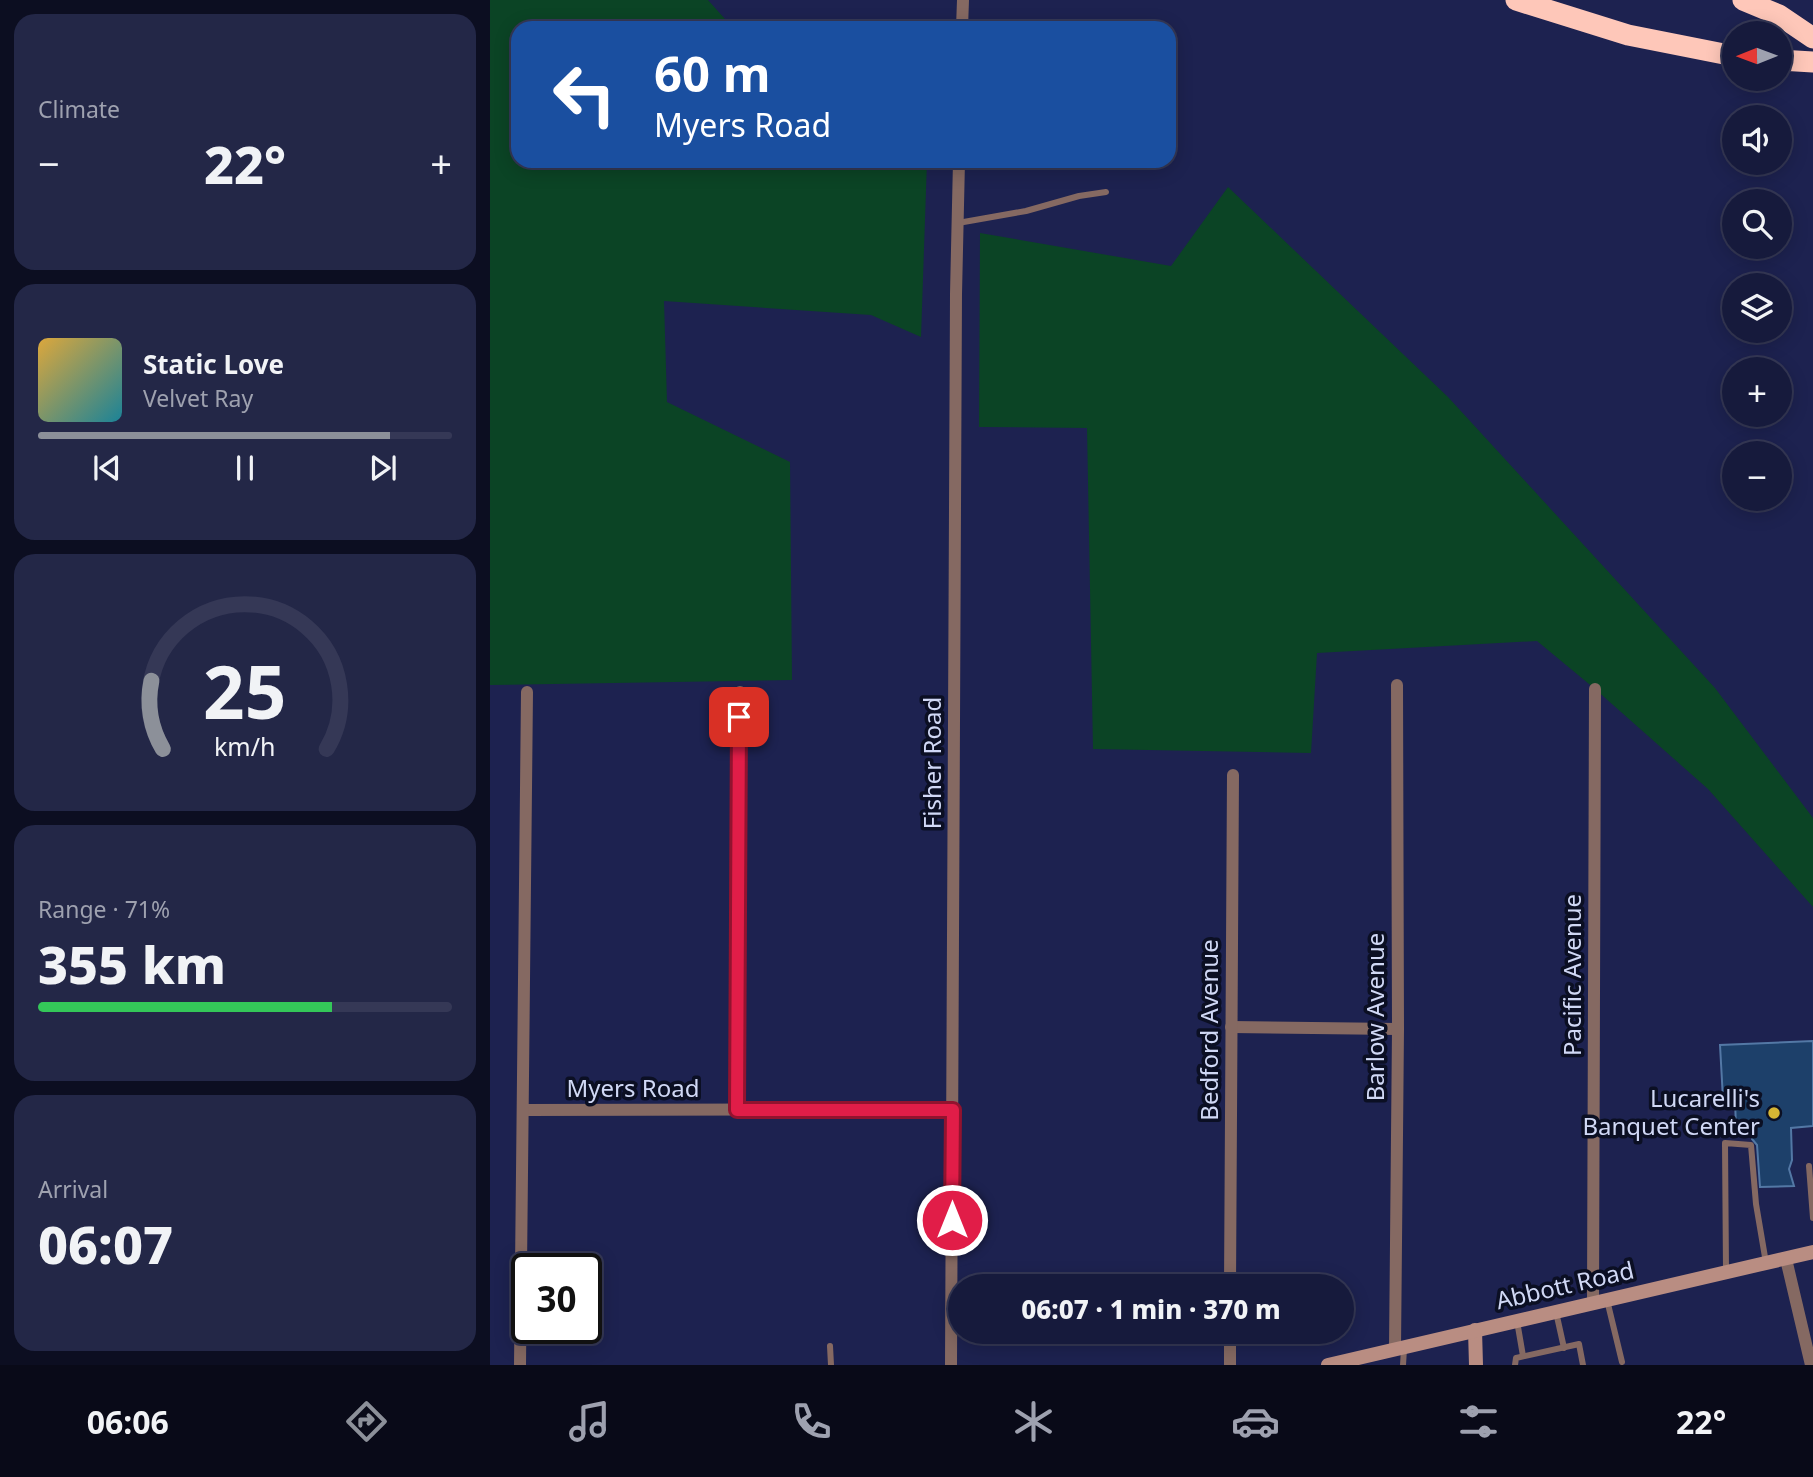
<!DOCTYPE html>
<meta charset="utf-8">
<style>
:root{--surface:#161a3c;--page:#232747;--text:#f1f3f6;--muted:#9ea1af;--line:#353856;--accent:#8c9099}
body{margin:0;font-family:"Noto Sans",sans-serif;background:var(--page);color:var(--text);height:100vh;display:flex;flex-direction:column;font-size:26px;white-space:nowrap}
*{box-sizing:border-box;margin:0}
p{font-size:23px;color:var(--muted)}
.icon{flex:none;width:38px;height:38px;fill:none;stroke:currentColor;stroke-width:2;stroke-linecap:round;stroke-linejoin:round}
.map{position:relative;flex:1;overflow:hidden}
.sheet{display:flex;flex-direction:column;gap:14px;padding:14px;background:#0c0e21;width:490px}
.sheet>*{flex:none}
.top-card{position:absolute;left:21px;top:21px;width:665px;height:147px;border-radius:21px;box-shadow:0 4px 18px #0003,0 0 0 2px var(--line);background:#1a4fa0;color:#fff;overflow:hidden}
.needle{width:46px;rotate:269deg}
.fabs{position:absolute;left:1232px;top:21px;display:grid;gap:14px}
.fabs a{display:grid;place-items:center;width:70px;height:70px;border-radius:50%;background:var(--surface);box-shadow:0 4px 18px #0003,0 0 0 2px var(--line);font-size:35px}
.speed{position:absolute;left:21px;top:1253px;display:flex;gap:14px;font-size:35px;font-weight:700;text-align:center}
.speed>*{display:grid;place-content:center;width:91px;height:91px;border-radius:50%;background:var(--surface);box-shadow:0 4px 18px #0003,0 0 0 2px var(--line);line-height:1}
.speed .limit{border:4px solid #111;border-radius:10px;background:#fff;color:#111}
.pin{position:absolute;display:grid;place-items:center;width:60px;height:60px;color:#fff;margin:-30px;border-radius:14px;box-shadow:0 4px 10px #0006}
.me{position:absolute;width:77px;margin:-38px;rotate:0deg;stroke-linejoin:round;filter:drop-shadow(0 0 5px #0008)}
.turn{display:flex;align-items:center;gap:24px;height:147px;padding:0 28px;font-size:32px}
.turn .icon{width:91px;height:91px;stroke-width:2.5}
.turn b{display:block;font-size:49px;line-height:60px}
.big{font-size:52px;font-weight:800;line-height:1.1}
.sheet .tile{flex:1;display:flex;flex-direction:column;justify-content:center;gap:10px;min-width:0;padding:0 24px;border-radius:21px;background:var(--page)}
.sheet .dial{align-items:center;gap:0}
.dial svg{height:182px;overflow:visible;fill:none;stroke:var(--line);stroke-width:7;stroke-linecap:round;text-anchor:middle}
.dial text{fill:var(--text);stroke:none}
.song{display:flex;align-items:center;gap:21px}
.cover{width:84px;height:84px;border-radius:10px;background:linear-gradient(135deg,hsl(40 70% 55%),hsl(190 70% 35%))}
.played{height:7px;border-radius:4px;background:linear-gradient(90deg,var(--accent) 85%,var(--line) 85%)}
.keys{display:flex;justify-content:space-around;direction:ltr}
.heat{display:flex;justify-content:space-between;align-items:center;font-size:38px;direction:ltr}
.charge{height:10px;border-radius:5px;background:linear-gradient(90deg,#34c759 71%,var(--line) 0)}
.trip{position:absolute;left:458px;top:1274px;width:406px;height:70px;border-radius:35px;background:var(--surface);box-shadow:0 4px 18px #0003,0 0 0 2px var(--line);font-weight:800;line-height:70px;text-align:center}
.menu{display:flex;height:112px;justify-content:space-around;align-items:center;background:#090a18;color:var(--muted)}
.menu .icon{width:49px;height:49px}
.menu .selected{color:var(--accent)}
.menu b{font-size:32px;color:var(--text)}
main{display:flex;flex:1;min-height:0}
.map>svg:first-child{display:block}
.green{fill:#0b4425}
.building{fill:#1d406a;stroke:#5378a5;stroke-width:2}
.lines{fill:none;stroke-linecap:round;stroke-linejoin:round}
.lane{stroke:#856962;stroke-width:6}
.street{stroke:#856962;stroke-width:12}
.secondary{stroke:#b98d82;stroke-width:14}
.highway{stroke:#fec7b9;stroke-width:21}
.route-casing{stroke:#92132f;stroke-width:18}
.route{stroke:#e11d48;stroke-width:12}
.poi-dot{fill:#d5b534;stroke:#0b0f23;stroke-width:2.5}
.labels{text-anchor:middle;stroke-width:7;stroke-linejoin:round;paint-order:stroke}
.street-label{font-size:24px;fill:#d0d8f5;stroke:#0b0f23}
.poi-label{font-size:24px;fill:#d0d8f5;stroke:#0b0f23;text-anchor:end}
</style>
<main>
<section class="sheet">
<div class="tile"><p>Climate</p>
<div class="heat"><a>−</a><b class="big">22°</b><a>+</a></div>
</div>
<div class="tile">
<div class="song"><i class="cover"></i><div><b>Static Love</b><p>Velvet Ray</p></div></div>
<div class="played"></div>
<div class="keys"><svg class="icon" aria-label="previous" viewBox="0 0 24 24"><path d="M18 5L8 12l10 7zM5 5v14"/></svg><svg class="icon" aria-label="pause" viewBox="0 0 24 24"><path d="M8 5v14M16 5v14"/></svg><svg class="icon" aria-label="next" viewBox="0 0 24 24"><path d="M6 5l10 7-10 7zM19 5v14"/></svg></div>
</div>
<div class="tile dial"><svg viewBox="0 0 100 80">
<path d="M14 69A42 42 0 1 1 86 69"/>
<path d="M14 69A42 42 0 0 1 9 39" stroke="#8c9099"/>
<text x="50" y="56" font-size="32" font-weight="700">25</text>
<text x="50" y="72" font-size="11">km/h</text>
</svg></div>
<div class="tile"><p>Range · 71%</p><b class="big">355 km</b><div class="charge"></div></div>
<div class="tile"><p>Arrival</p><b class="big">06:07</b></div>
</section>
<div class="map">
<svg width="1323" height="1365" viewBox="0 0 1323 1365">
<rect width="100%" height="100%" fill="#1d2250"/>
<g class="green">
<polygon points="0,0 218,0 243,28 28,28 28,161 437,161 431,337 381,315 174,301 177,402 300,462 302,680 0,685"/>
<polygon points="738,187 958,397 1225,688 1323,818 1323,907 1218,789 1105,689 1047,641 827,653 821,753 603,749 597,428 489,427 490,233 681,266"/>
</g>
<polygon class="building" points="1323,1041 1323,1126 1301,1128 1302,1160 1299,1169 1304,1186 1270,1187 1267,1145 1262,1139 1261,1128 1246,1129 1245,1099 1233,1099 1230,1045"/>
<g class="lines">
<g class="lane">
<polyline points="468,223 536,211 589,196 616,192"/>
<polyline points="1319,1166 1323,1218"/>
<polyline points="1236,1271 1235,1143 1261,1145 1266,1204 1276,1263"/>
<polyline points="1117,1300 1132,1362"/>
<polyline points="1066,1312 1074,1348"/>
<polyline points="1027,1321 1033,1356"/>
<polyline points="340,1346 341,1365"/>
<polyline points="913,1365 914,1349"/>
<polyline points="1025,1365 1026,1358 1089,1344 1093,1365"/>
</g>
<g class="street">
<polyline points="472,28 473,0"/>
<polyline points="741,1027 908,1029"/>
<polyline points="34,1110 463,1109"/>
<polyline points="247,1110 250,692"/>
<polyline points="1296,1259 1321,1365"/>
<polyline points="740,1286 743,775"/>
<polyline points="1103,1303 1105,689"/>
<polyline points="905,1349 908,1029 907,685"/>
<polyline points="30,1365 37,692"/>
<polyline points="461,1365 466,294 469,161"/>
<polyline points="740,1365 740,1332"/>
</g>
<g class="secondary">
<polyline points="985,1330 986,1365"/>
<polyline points="838,1365 1323,1252"/>
</g>
<g class="highway">
<polyline points="1026,0 1138,35 1244,56"/>
<polyline points="1253,0 1289,15 1323,38"/>
<polyline points="1290,60 1323,62"/>
</g>
</g>
<g class="lines">
<g class="route-casing">
<polyline id="route" points="249,717 247,1110 463,1110 462,1220"/>
</g>
<use href="#route" class="route"/>
</g>
<circle class="poi-dot" cx="1284" cy="1113" r="7"/>
<g class="labels">
<g class="street-label">
<text transform="translate(443 763) rotate(-90)" y="8">Fisher Road</text>
<text transform="translate(1083 975) rotate(-90)" y="8">Pacific Avenue</text>
<text transform="translate(886 1017) rotate(-90)" y="8">Barlow Avenue</text>
<text transform="translate(720 1030) rotate(-90)" y="8">Bedford Avenue</text>
<text x="143" y="1097">Myers Road</text>
<text transform="translate(1075 1286) rotate(-13)" y="8">Abbott Road</text>
</g>
<g class="poi-label">
<text x="1270" y="1107">Lucarelli's<tspan x="1270" dy="28">Banquet Center</tspan></text>
</g>
</g>
</svg>
<div class="fabs">
<a><svg class="needle" viewBox="-14 -14 28 28"><path d="M0-13l5 13h-10z" fill="#e53935"/><path d="M0 13l5-13h-10z" fill="#9ea1af"/></svg></a>
<a><svg class="icon" aria-label="sound" viewBox="0 0 24 24"><path d="M4 9h4l5-4v14l-5-4H4zM17 9q2 3 0 6"/></svg></a>
<a><svg class="icon" aria-label="search" viewBox="0 0 24 24"><circle cx="10" cy="10" r="6"/><path d="M15 15l6 6"/></svg></a>
<a><svg class="icon" aria-label="layers" viewBox="0 0 24 24"><path d="M12 4l9 5-9 5-9-5zM3 14l9 5 9-5"/></svg></a>
<a>+</a>
<a>−</a>
</div>
<div class="speed"><div class="limit">30</div></div>
<div class="pin" style="left:249px;top:717px;background:#d93025"><svg class="icon" aria-label="arrive" viewBox="0 0 24 24"><path d="M6 21V4h12l-3 4 3 4H6"/></svg></div>
<svg class="me" style="left:462px;top:1220px" viewBox="-20 -20 40 40"><circle r="17" fill="#e11d48" stroke="#fff" stroke-width="3"/><path d="M0-11L8 9 0 5-8 9z" fill="#fff"/></svg>
<div class="trip">06:07 · 1 min · 370 m</div>
<div class="top-card">
<div class="turn"><svg class="icon" aria-label="left" viewBox="0 0 24 24"><path d="M17 20v-9H6M10 6l-5 5 5 5"/></svg><div><b>60 m</b>Myers Road</div></div>
</div>
</div>
</main>
<nav class="menu">
<b>06:06</b>
<svg class="icon selected" aria-label="directions" viewBox="0 0 24 24"><path d="M12 3l9 9-9 9-9-9zM9 14v-3h6M13 9l2 2-2 2"/></svg>
<svg class="icon" aria-label="music" viewBox="0 0 24 24"><path d="M9 18V5l10-2v13"/><circle cx="6" cy="18" r="3"/><circle cx="16" cy="16" r="3"/></svg>
<svg class="icon" aria-label="phone" viewBox="0 0 24 24"><path d="M5 4h4l2 5-3 2q2 4 5 5l2-3 5 2v4C11 20 4 13 5 4z"/></svg>
<svg class="icon" aria-label="climate" viewBox="0 0 24 24"><path d="M12 3v18M4 7l16 10M4 17L20 7"/></svg>
<svg class="icon" aria-label="car" viewBox="0 0 24 24"><path d="M5 17H2v-5l4-1 3-4h7l3 4 3 1v5h-3M9 17h6M6 11h13"/><circle cx="7" cy="17" r="2"/><circle cx="17" cy="17" r="2"/></svg>
<svg class="icon" aria-label="filters" viewBox="0 0 24 24"><path d="M4 7h16M4 17h16"/><circle cx="9" cy="7" r="2"/><circle cx="15" cy="17" r="2"/></svg>
<b>22°</b>
</nav>
